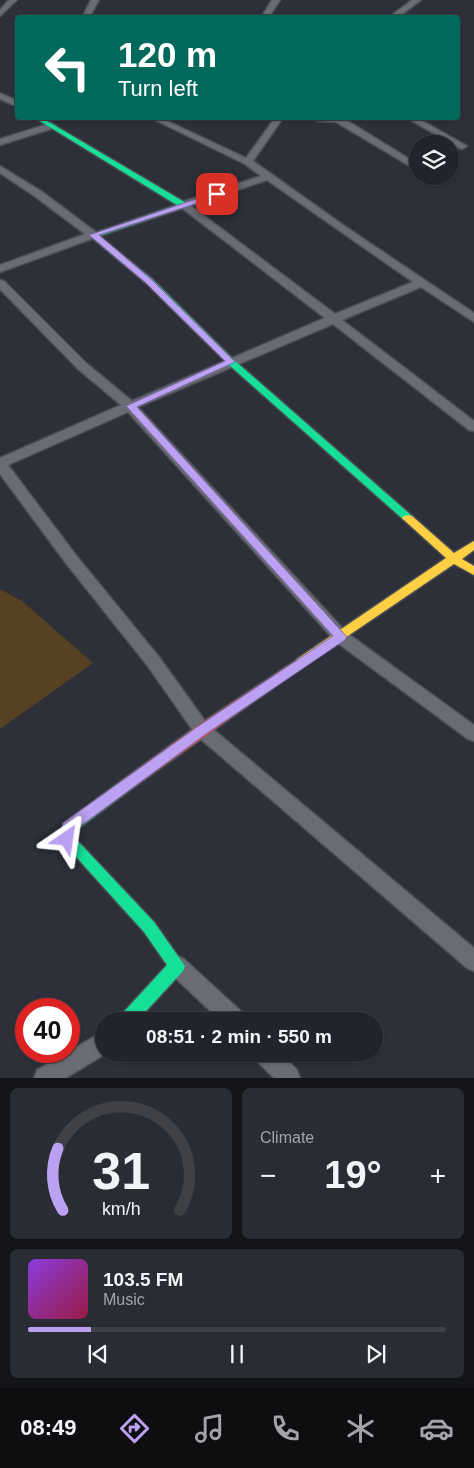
<!DOCTYPE html>
<meta charset="utf-8">
<style>
:root{--surface:#22242b;--page:#2a2c33;--text:#f1f3f6;--muted:#a2a4a9;--line:#3f4147;--accent:#bca0f2}
body{margin:0;font-family:Helvetica,sans-serif;background:var(--page);color:var(--text);height:100vh;display:flex;flex-direction:column;font-size:19px;white-space:nowrap}
*{box-sizing:border-box;margin:0}
p{font-size:16px;color:var(--muted)}
.icon{flex:none;width:28px;height:28px;fill:none;stroke:currentColor;stroke-width:2;stroke-linecap:round;stroke-linejoin:round}
.map{position:relative;height:1078px;overflow:hidden}
.side{display:flex;flex-direction:column;gap:10px;padding:10px;background:#131418;flex:1}
.side>*{flex:none}
.hud{position:absolute;left:15px;top:15px;width:445px;height:105px;border-radius:5px;box-shadow:0 1px 4px #0004,0 0 0 1px var(--line);background:#00695c;color:#fff;overflow:hidden}
.fabs{position:absolute;left:409px;top:135px;display:grid;gap:10px}
.fabs a{display:grid;place-items:center;width:50px;height:50px;border-radius:50%;background:var(--surface);box-shadow:0 1px 4px #0004,0 0 0 1px var(--line);font-size:25px}
.speed{position:absolute;left:15px;top:998px;display:flex;gap:10px;font-size:25px;font-weight:700;text-align:center}
.speed>*{display:grid;place-content:center;width:65px;height:65px;border-radius:50%;background:var(--surface);box-shadow:0 1px 4px #0004,0 0 0 1px var(--line);line-height:1}
.speed .limit{border:8px solid #d22;background:#fff;color:#111}
.pin{position:absolute;display:grid;place-items:center;width:42px;height:42px;color:#fff;margin:-21px;border-radius:10px;box-shadow:0 2px 8px #0006}
.me{position:absolute;width:55px;margin:-28px;rotate:32deg;stroke-linejoin:round;filter:drop-shadow(0 0 4px #0008)}
.turn{display:flex;align-items:center;gap:18px;height:105px;padding:0 20px;font-size:22px}
.turn .icon{width:65px;height:65px;stroke-width:2.5}
.turn b{display:block;font-size:35px;line-height:42px}
.big{font-size:38px;font-weight:700;line-height:1.1}
.side .tile{flex:1;display:flex;flex-direction:column;justify-content:center;gap:8px;min-width:0;padding:0 18px;border-radius:8px;background:var(--page)}
.side .dial{align-items:center;gap:0}
.dial svg{height:130px;overflow:visible;fill:none;stroke:var(--line);stroke-width:7;stroke-linecap:round;text-anchor:middle}
.dial text{fill:var(--text);stroke:none}
.song{display:flex;align-items:center;gap:15px}
.cover{width:60px;height:60px;border-radius:8px;background:linear-gradient(135deg,hsl(270 70% 55%),hsl(340 70% 35%))}
.played{height:5px;border-radius:2px;background:linear-gradient(90deg,var(--accent) 15%,var(--line) 15%)}
.keys{display:flex;justify-content:space-around;direction:ltr}
.heat{display:flex;justify-content:space-between;align-items:center;font-size:28px;direction:ltr}
.side .tiles{flex:1;display:grid;gap:10px;grid-template-columns:1fr 1fr}
.tile:last-child{grid-column:span 2}
.trip{position:absolute;left:95px;top:1012px;width:288px;height:50px;border-radius:25px;background:var(--surface);box-shadow:0 1px 4px #0004,0 0 0 1px var(--line);font-weight:700;line-height:50px;text-align:center}
.dock{display:flex;height:80px;justify-content:space-around;align-items:center;background:#0e0e11;color:var(--muted)}
.dock .icon{width:35px;height:35px}
.dock .selected{color:var(--accent)}
.dock b{font-size:22px;color:var(--text)}
.map>svg:first-child{display:block}
.green{fill:#574123}
.lines{fill:none;stroke-linecap:round;stroke-linejoin:round}
.street-casing{stroke:#4c4e56;stroke-width:3}
.fast-casing{stroke:#4c4e56;stroke-width:3}
.slow-casing{stroke:#4c4e56;stroke-width:3}
.jam-casing{stroke:#4c4e56;stroke-width:3}
.street{fill:#696c73;fill-rule:evenodd}
.fast{fill:#16e098;fill-rule:evenodd}
.slow{fill:#ffcf43;fill-rule:evenodd}
.jam{fill:#f24e42;fill-rule:evenodd}
.route{fill:#bca0f2;stroke:#7a689d}
</style>
<div class="map">
<svg width="474" height="1078" viewBox="0 0 474 1078">
<rect width="100%" height="100%" fill="#2d3039"/>
<polygon class="green" points="0,589 22,601 93,663 0,729"/>
<g class="lines">
<g class="street-casing">
<g id="street">
<polygon points="9,0 17,0 0,16 0,10"/>
<polygon points="91,0 99,0 89,18 82,18"/>
<polygon points="272,0 280,0 268,18 261,18"/>
<polygon points="412,0 421,0 397,18 388,18"/>
<polygon points="0,93 18,101 18,107 0,99"/>
<path d="M151,118H161L246,158L275,118H283L253,161L346,227L474,313V322L421,287L342,320L474,421V431L469,430L333,324L138,407L347,633L474,725V741L468,739L335,641L128,412L8,465L75,554L159,657L208,725L474,948V971L467,968L196,735L147,665L65,562L0,474V458L121,405L78,369L0,289V280L4,281L86,363L132,401L325,318L178,205L179,203L261,176L245,164ZM267,180L413,282L335,314L191,206Z"/>
<polygon points="313,118 347,118 346,120 416,163 414,165 408,165 336,122 317,121"/>
<polygon points="407,118 417,118 467,146 462,149 459,148"/>
<polygon points="51,123 56,126 54,128 0,145 0,139"/>
<polygon points="0,166 41,191 97,233 98,235 97,237 0,272 0,265 85,234 33,195 0,173"/>
<polygon points="177,956 184,959 244,1014 247,1021 221,1021 170,973 166,966 170,959"/>
<polygon points="104,1031 105,1054 66,1078 34,1078 37,1070"/>
<polygon points="255,1054 281,1054 297,1070 300,1078 274,1078 258,1062"/>
</g>
</g>
<g class="fast-casing">
<g id="fast">
<polygon points="35,118 42,118 186,203 186,207 99,236 152,279 234,360 412,516 414,518 412,520 404,520 228,364 146,283 89,235 177,205"/>
<polygon points="129,777 134,779 136,783 134,787 75,831 74,837 154,922 185,966 183,971 137,1021 118,1021 120,1016 167,965 144,932 60,839 63,824 124,779"/>
</g>
</g>
<g class="slow-casing">
<polygon id="slow" points="408,515 412,516 454,553 474,541 474,550 462,559 474,566 474,575 454,564 305,665 297,665 295,662 297,659 446,558 404,520 402,518 404,516"/>
</g>
<g class="jam-casing">
<polygon id="jam" points="301,657 305,659 307,662 305,665 134,787 129,789 124,787 122,783 124,779 197,726"/>
</g>
<use href="#street" class="street"/>
<use href="#fast" class="fast"/>
<use href="#slow" class="slow"/>
<use href="#jam" class="jam"/>
</g>
<polygon class="route" points="217,192 221,194 220,196 99,235 152,280 235,362 137,407 347,637 345,640 206,734 75,830 72,843 67,845 62,843 60,839 63,823 197,727 333,636 126,406 225,361 146,283 89,235"/>
</svg>
<div class="fabs">
<a><svg class="icon" aria-label="layers" viewBox="0 0 24 24"><path d="M12 4l9 5-9 5-9-5zM3 14l9 5 9-5"/></svg></a>
</div>
<div class="speed"><div class="limit">40</div></div>
<div class="pin" style="left:217px;top:194px;background:#d93025"><svg class="icon" aria-label="arrive" viewBox="0 0 24 24"><path d="M6 21V4h12l-3 4 3 4H6"/></svg></div>
<svg class="me" style="left:67px;top:839px" viewBox="-20 -20 40 40"><path d="M0-17L14 15 0 8-14 15z" fill="#bca0f2" stroke="#fff" stroke-width="4"/></svg>
<div class="trip">08:51 · 2 min · 550 m</div>
<div class="hud">
<div class="turn"><svg class="icon" aria-label="left" viewBox="0 0 24 24"><path d="M17 20v-9H6M10 6l-5 5 5 5"/></svg><div><b>120 m</b>Turn left</div></div>
</div>
</div>
<section class="side">
<div class="tiles">
<div class="tile dial"><svg viewBox="0 0 100 80">
<path d="M14 69A42 42 0 1 1 86 69"/>
<path d="M14 69A42 42 0 0 1 11 31" stroke="#bca0f2"/>
<text x="50" y="56" font-size="32" font-weight="700">31</text>
<text x="50" y="72" font-size="11">km/h</text>
</svg></div>
<div class="tile"><p>Climate</p>
<div class="heat"><a>−</a><b class="big">19°</b><a>+</a></div>
</div>
<div class="tile">
<div class="song"><i class="cover"></i><div><b>103.5 FM</b><p>Music</p></div></div>
<div class="played"></div>
<div class="keys"><svg class="icon" aria-label="previous" viewBox="0 0 24 24"><path d="M18 5L8 12l10 7zM5 5v14"/></svg><svg class="icon" aria-label="pause" viewBox="0 0 24 24"><path d="M8 5v14M16 5v14"/></svg><svg class="icon" aria-label="next" viewBox="0 0 24 24"><path d="M6 5l10 7-10 7zM19 5v14"/></svg></div>
</div>
</div>
</section>
<nav class="dock">
<b>08:49</b>
<svg class="icon selected" aria-label="directions" viewBox="0 0 24 24"><path d="M12 3l9 9-9 9-9-9zM9 14v-3h6M13 9l2 2-2 2"/></svg>
<svg class="icon" aria-label="music" viewBox="0 0 24 24"><path d="M9 18V5l10-2v13"/><circle cx="6" cy="18" r="3"/><circle cx="16" cy="16" r="3"/></svg>
<svg class="icon" aria-label="phone" viewBox="0 0 24 24"><path d="M5 4h4l2 5-3 2q2 4 5 5l2-3 5 2v4C11 20 4 13 5 4z"/></svg>
<svg class="icon" aria-label="climate" viewBox="0 0 24 24"><path d="M12 3v18M4 7l16 10M4 17L20 7"/></svg>
<svg class="icon" aria-label="car" viewBox="0 0 24 24"><path d="M5 17H2v-5l4-1 3-4h7l3 4 3 1v5h-3M9 17h6M6 11h13"/><circle cx="7" cy="17" r="2"/><circle cx="17" cy="17" r="2"/></svg>
</nav>
